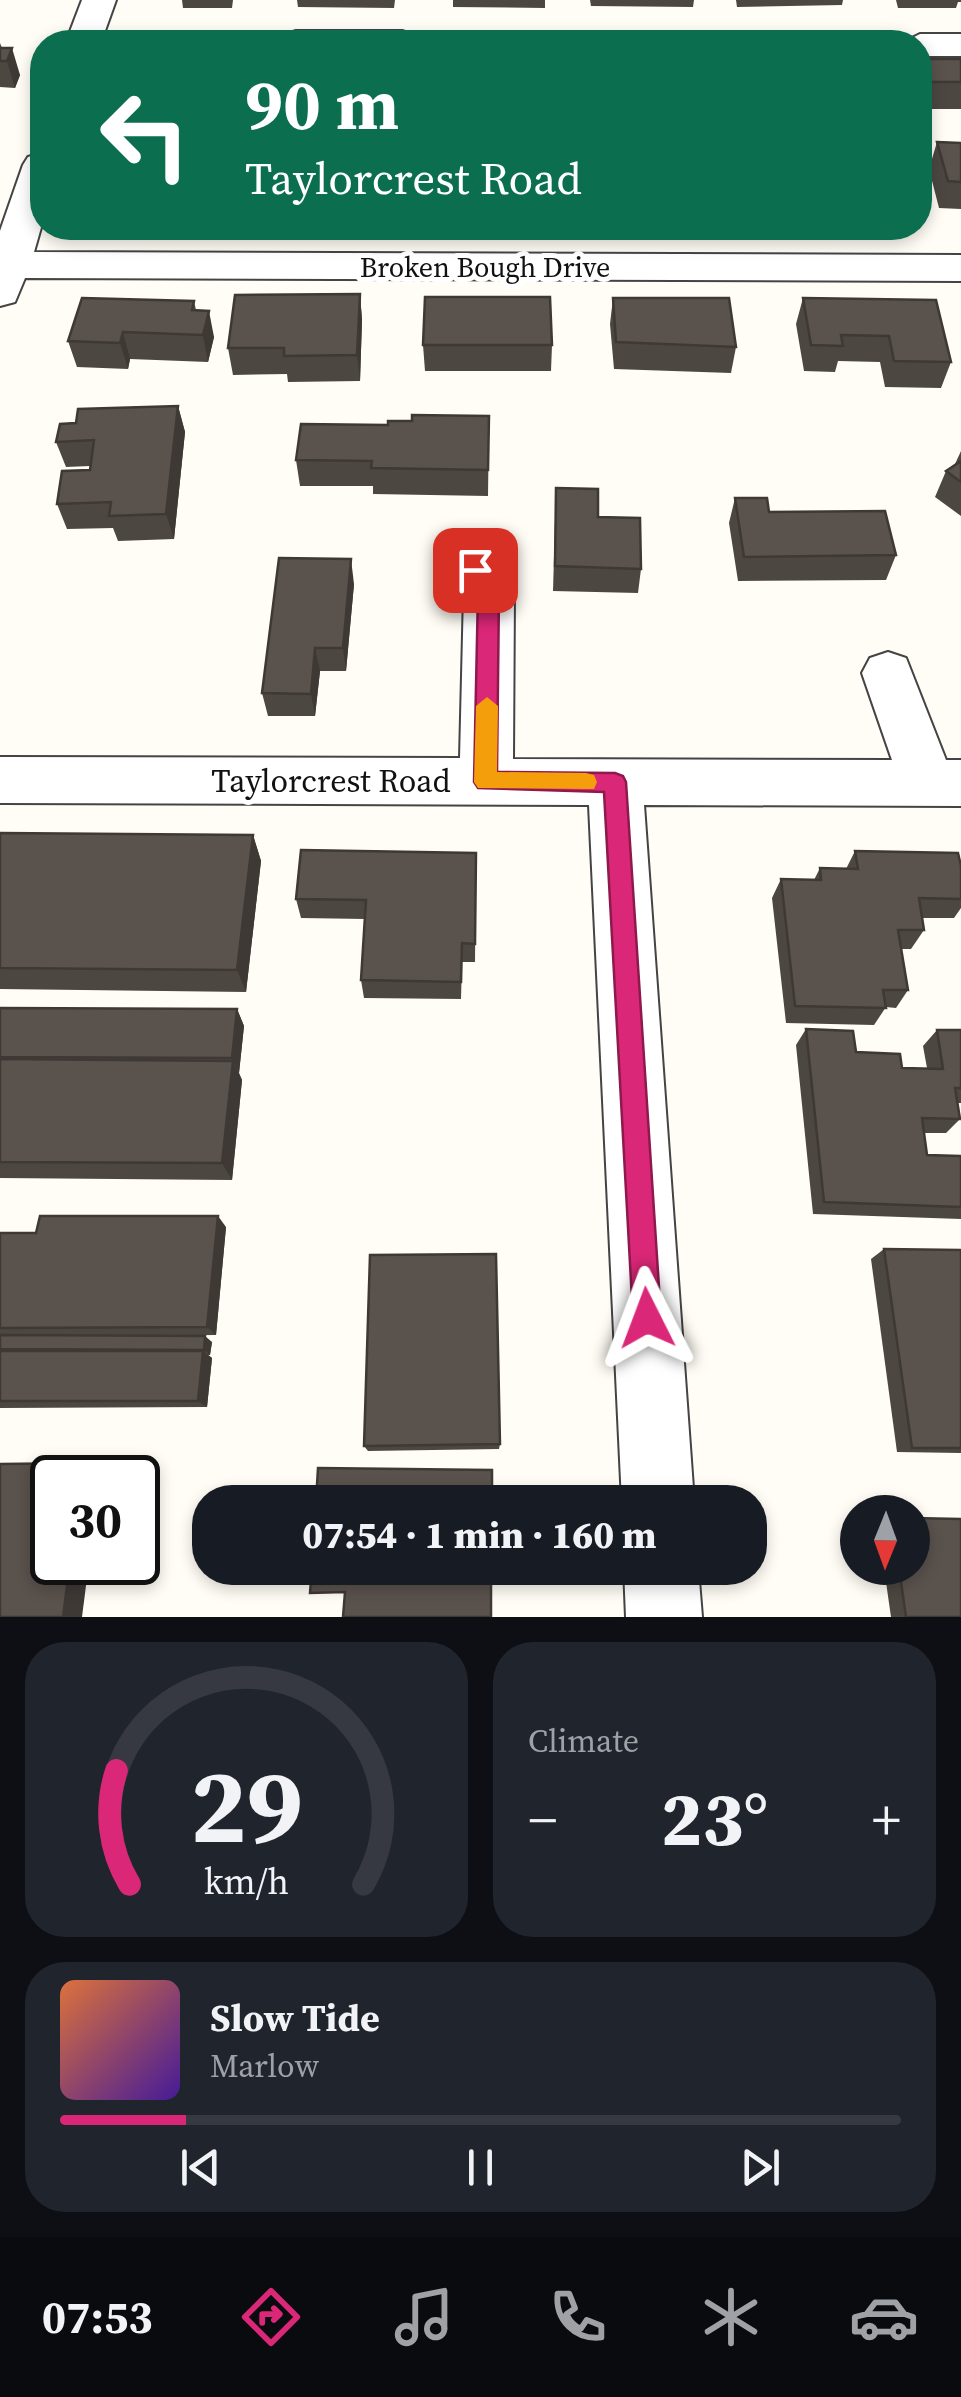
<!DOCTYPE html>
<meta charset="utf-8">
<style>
:root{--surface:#171b24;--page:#20242c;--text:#f1f3f6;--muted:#9ea1a6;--line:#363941;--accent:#db2777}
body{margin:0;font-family:"Source Serif 4",serif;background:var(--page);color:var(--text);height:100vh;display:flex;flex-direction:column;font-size:38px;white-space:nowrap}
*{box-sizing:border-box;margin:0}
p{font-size:32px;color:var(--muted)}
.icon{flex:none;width:55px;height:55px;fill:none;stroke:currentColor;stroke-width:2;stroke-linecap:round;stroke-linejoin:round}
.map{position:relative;height:1617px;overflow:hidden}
.panel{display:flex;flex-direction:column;gap:25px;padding:25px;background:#0d0f14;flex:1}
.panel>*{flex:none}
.banner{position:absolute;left:30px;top:30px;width:902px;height:210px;border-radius:40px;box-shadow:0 5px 15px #0003;background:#0b6e4f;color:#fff;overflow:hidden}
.needle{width:65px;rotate:181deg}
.tools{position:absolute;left:840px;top:1495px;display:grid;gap:20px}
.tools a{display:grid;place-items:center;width:90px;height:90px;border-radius:50%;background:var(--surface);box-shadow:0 5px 15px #0003;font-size:50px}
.speed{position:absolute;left:30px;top:1455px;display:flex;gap:20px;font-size:50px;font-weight:700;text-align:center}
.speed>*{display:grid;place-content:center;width:130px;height:130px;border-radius:50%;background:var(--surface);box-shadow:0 5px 15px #0003;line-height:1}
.speed .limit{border:5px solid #111;border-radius:15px;background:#fff;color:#111}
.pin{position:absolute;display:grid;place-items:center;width:85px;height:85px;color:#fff;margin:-42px;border-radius:20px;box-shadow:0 5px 15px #0006}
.me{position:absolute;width:110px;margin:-55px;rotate:357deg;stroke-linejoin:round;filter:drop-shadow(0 0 8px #0008)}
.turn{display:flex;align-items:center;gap:35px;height:210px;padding:0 50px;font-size:45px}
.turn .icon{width:130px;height:130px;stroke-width:2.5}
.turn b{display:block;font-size:70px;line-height:85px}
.big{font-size:75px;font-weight:800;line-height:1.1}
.panel .widget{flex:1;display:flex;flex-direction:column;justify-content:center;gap:15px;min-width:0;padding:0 35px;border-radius:40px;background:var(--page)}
.panel .dial{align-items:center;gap:0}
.dial svg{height:260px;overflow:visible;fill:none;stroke:var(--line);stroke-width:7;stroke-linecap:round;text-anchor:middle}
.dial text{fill:var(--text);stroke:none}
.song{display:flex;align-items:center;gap:30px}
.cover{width:120px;height:120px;border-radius:15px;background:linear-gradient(135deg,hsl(20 70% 55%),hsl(260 70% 35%))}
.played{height:10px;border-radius:5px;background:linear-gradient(90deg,var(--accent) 15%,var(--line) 15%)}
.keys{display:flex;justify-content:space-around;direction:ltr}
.heat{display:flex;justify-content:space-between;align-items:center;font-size:55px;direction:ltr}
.panel .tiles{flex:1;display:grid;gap:25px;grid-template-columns:1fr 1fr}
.widget:last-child{grid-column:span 2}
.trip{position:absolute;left:192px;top:1485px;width:575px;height:100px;border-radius:40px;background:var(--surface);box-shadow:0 5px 15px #0003;font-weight:800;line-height:100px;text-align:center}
.tabs{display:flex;height:160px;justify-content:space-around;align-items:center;background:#090b0e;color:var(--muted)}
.tabs .icon{width:70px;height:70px}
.tabs .selected{color:var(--accent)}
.tabs b{font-size:45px;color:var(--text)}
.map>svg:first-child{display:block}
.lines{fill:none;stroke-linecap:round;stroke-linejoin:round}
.minor-casing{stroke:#444;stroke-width:4}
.minor{fill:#fff;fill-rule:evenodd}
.wall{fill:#4d4742}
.shaded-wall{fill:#3f3936}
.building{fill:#5a524d;stroke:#3f3936;stroke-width:2.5}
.route{fill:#db2777;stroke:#8e194d;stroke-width:2.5}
.slow{fill:#f59e0b}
.labels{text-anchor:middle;stroke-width:10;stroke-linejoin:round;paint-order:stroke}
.far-street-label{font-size:28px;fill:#111;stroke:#fff}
.street-label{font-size:32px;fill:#111;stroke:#fff}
</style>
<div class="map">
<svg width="961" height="1617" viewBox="0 0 961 1617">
<rect width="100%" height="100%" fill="#fffdf5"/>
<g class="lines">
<g class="minor-casing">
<g id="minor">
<polygon points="82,0 116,0 101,42 66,42"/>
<polygon points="296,31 402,31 414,35 420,42 278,42 284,35"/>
<polygon points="920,34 961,34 961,56 920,56 920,42 904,42"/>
<polygon points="42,153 42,224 34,252 961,255 961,281 25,278 15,302 0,306 0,231 23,165 28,157"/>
<polygon points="475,551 492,557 514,591 513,759 892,760 862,673 870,658 888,652 906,658 946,760 961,760 961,806 644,805 694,1502 622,1502 589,805 0,803 0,757 460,758 464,593 451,570 458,557"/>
<polygon points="624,1568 698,1568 702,1617 626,1617"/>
</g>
</g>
<use href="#minor" class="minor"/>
</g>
<g class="wall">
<polygon points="182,0 233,0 232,8 183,8"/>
<polygon points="297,0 395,0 394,8 298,7"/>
<polygon points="453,0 545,0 545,8 453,7"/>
<polygon points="590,0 694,0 693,7 591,6"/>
<polygon points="736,0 843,0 842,5 737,7"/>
<polygon points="896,0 961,0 961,2 958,2 956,8 898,8"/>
<polygon points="0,43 2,48 20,75 15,88 0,87"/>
<polygon points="921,59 961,59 961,109 920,109"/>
<polygon points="937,142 961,143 961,209 939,208 929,169"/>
<polygon points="360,294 362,320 360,381 288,382 287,374 233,375 228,348"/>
<polygon points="613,298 736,347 731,373 614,369 610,324"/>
<polygon points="803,298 951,362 941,388 885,387 880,362 838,361 835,372 804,371 796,324"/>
<polygon points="194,301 196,310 214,337 208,362 130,359 128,369 77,367 68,341"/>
<polygon points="423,345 552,345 551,371 425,371"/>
<polygon points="178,406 185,432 174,539 118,541 113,528 67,529 57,504 90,470 90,466 66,467 56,442 76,423"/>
<polygon points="489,416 488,496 373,494 373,486 300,486 296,460 388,425 412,421"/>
<polygon points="961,451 961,516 935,497 946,471 955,464"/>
<polygon points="556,488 641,569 638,593 553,591"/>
<polygon points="735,498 769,512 896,555 886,580 738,581 729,523"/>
<polygon points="354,584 346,671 320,671 315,716 268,716 262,693"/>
<polygon points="0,833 253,835 261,861 246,992 0,989"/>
<polygon points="855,851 961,866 961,908 954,918 922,918 924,930 911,949 901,949 908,990 896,1008 886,1007 874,1025 786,1023 772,898 781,879 814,880 820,868 846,869"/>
<polygon points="476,853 475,962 462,962 461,999 364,998 361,980 365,919 301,918 296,899"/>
<polygon points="0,1008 237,1009 244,1026 239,1073 242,1080 232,1180 0,1178"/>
<polygon points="806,1029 856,1052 902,1068 927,1068 923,1046 937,1030 961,1030 961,1103 958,1103 960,1119 946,1133 924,1133 927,1155 961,1156 961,1219 813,1214 796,1045"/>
<polygon points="226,1227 216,1335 113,1336 212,1342 210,1355 208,1355 212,1358 207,1407 0,1408 0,1233"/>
<polygon points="884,1249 961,1250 961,1453 897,1452 871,1259"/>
<polygon points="500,1444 499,1449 368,1451 364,1446"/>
<polygon points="884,1568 912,1568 961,1617 891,1617"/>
</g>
<g class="shaded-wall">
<polygon points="12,48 20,75 15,88 7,61"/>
<polygon points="360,294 362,320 360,381 357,355"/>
<polygon points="209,311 214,337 208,362 203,335"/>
<polygon points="123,332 130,359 128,369 120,343"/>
<polygon points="178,406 185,432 174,539 166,514"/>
<polygon points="351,559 354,584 346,671 343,648"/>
<polygon points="315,648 320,671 315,716 311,694"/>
<polygon points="253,835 261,861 246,992 237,970"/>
<polygon points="237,1009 244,1026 239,1073 232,1058"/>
<polygon points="233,1061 242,1080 232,1180 222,1163"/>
<polygon points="218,1216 226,1227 216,1335 207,1327"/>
<polygon points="205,1336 212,1342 210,1355 204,1350"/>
<polygon points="203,1351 212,1358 207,1407 198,1401"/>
<polygon points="84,1463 102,1468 100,1478 82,1478"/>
<polygon points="70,1562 89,1562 82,1617 63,1617"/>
</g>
<g class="building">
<polygon points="0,48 12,48 7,61 0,61"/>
<polygon points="921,59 961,59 961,82 928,82"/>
<polygon points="937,142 961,143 961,182 948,181"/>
<polygon points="360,294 357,355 284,356 284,348 228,348 235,295"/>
<polygon points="425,297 550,297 552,345 423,345"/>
<polygon points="82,298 194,301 192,310 209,311 203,335 123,332 120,343 68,341"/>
<polygon points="613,298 729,298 736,347 616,342"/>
<polygon points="803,298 936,300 951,362 894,361 889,336 841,335 843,346 811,345"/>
<polygon points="178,406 166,514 109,516 111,502 57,504 62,471 90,470 94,440 56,442 60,424 76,423 78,409"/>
<polygon points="412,415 489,416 488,470 371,468 372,461 296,460 301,424 388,425 388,421 412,421"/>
<polygon points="961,461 961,482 946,471"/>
<polygon points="556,488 598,489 598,517 640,518 641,569 555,566"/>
<polygon points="735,498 767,498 769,512 885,511 896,555 744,557"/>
<polygon points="279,558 351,559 343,648 315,648 311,694 262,693"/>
<polygon points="0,833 253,835 237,970 0,968"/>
<polygon points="301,850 476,853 475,944 462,943 461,982 361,980 366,900 296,899"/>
<polygon points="855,851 958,853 961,866 961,899 919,898 924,930 898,930 908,990 883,990 886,1008 795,1006 781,879 821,880 820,868 858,869"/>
<polygon points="0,1008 237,1009 232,1058 0,1057"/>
<polygon points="806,1029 853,1031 856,1052 900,1054 902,1068 943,1069 937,1030 961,1030 961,1088 955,1088 960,1119 922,1118 927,1155 961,1156 961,1207 824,1202"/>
<polygon points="0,1059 233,1061 222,1163 0,1162"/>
<polygon points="40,1216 218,1216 207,1327 0,1328 0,1233 36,1233"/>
<polygon points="884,1249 961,1250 961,1448 912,1448"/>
<polygon points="496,1254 500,1444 364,1446 370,1255"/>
<polygon points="0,1335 205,1336 204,1350 0,1349"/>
<polygon points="0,1351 203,1351 198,1401 0,1401"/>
<polygon points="84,1463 82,1478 52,1478 52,1562 70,1562 63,1617 0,1617 0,1464"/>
<polygon points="318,1468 492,1470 492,1502 316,1502"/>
<polygon points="912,1518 961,1519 961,1617 906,1617 899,1568 912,1568"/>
<polygon points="312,1568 491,1568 491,1617 343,1617 345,1592 310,1593"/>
</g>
<polygon class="route" points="475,562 482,564 499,591 497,772 615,773 623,776 626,782 661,1318 657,1327 647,1332 637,1327 633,1318 604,792 478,788 474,782 478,591 465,570"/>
<polygon class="slow" points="487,697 498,706 497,772 586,773 594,775 597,782 594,789 478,788 474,782 476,706"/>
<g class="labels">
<g class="far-street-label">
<text x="485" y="277">Broken Bough Drive</text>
</g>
<g class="street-label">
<text x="331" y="792">Taylorcrest Road</text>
</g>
</g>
</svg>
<div class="tools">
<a><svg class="needle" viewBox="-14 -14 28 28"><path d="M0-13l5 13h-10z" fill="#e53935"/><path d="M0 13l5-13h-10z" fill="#9ea1a6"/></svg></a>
</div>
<div class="speed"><div class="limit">30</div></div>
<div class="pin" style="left:475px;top:570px;background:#d93025"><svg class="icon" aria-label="arrive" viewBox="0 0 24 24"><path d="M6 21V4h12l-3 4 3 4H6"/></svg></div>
<svg class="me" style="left:647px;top:1318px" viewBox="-20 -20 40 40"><path d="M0-17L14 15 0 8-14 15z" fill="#db2777" stroke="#fff" stroke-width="4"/></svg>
<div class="trip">07:54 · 1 min · 160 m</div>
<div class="banner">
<div class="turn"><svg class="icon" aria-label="left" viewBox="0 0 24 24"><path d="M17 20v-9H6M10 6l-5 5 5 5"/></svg><div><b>90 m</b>Taylorcrest Road</div></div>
</div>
</div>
<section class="panel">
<div class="tiles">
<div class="widget dial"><svg viewBox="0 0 100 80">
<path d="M14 69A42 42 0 1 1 86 69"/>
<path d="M14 69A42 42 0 0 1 10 34" stroke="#db2777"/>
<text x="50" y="56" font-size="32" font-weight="700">29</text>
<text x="50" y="72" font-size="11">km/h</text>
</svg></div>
<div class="widget"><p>Climate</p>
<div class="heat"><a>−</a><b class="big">23°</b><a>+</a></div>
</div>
<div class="widget">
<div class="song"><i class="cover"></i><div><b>Slow Tide</b><p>Marlow</p></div></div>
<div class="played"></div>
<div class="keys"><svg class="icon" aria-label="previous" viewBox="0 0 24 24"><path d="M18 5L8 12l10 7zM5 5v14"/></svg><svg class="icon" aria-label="pause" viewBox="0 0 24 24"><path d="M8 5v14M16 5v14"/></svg><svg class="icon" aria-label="next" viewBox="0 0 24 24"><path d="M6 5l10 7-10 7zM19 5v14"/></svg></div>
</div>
</div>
</section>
<nav class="tabs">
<b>07:53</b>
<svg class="icon selected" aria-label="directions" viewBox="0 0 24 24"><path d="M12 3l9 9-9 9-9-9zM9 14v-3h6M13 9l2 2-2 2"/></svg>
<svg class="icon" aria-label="music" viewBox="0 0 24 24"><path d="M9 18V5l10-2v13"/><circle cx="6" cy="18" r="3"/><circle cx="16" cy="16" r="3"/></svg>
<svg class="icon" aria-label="phone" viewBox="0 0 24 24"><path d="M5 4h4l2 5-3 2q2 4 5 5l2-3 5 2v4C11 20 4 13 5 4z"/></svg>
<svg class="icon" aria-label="climate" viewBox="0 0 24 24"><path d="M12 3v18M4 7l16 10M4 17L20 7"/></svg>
<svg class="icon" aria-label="car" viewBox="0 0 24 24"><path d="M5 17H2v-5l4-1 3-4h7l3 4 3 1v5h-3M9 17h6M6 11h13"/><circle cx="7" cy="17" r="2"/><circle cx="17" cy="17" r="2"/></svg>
</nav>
